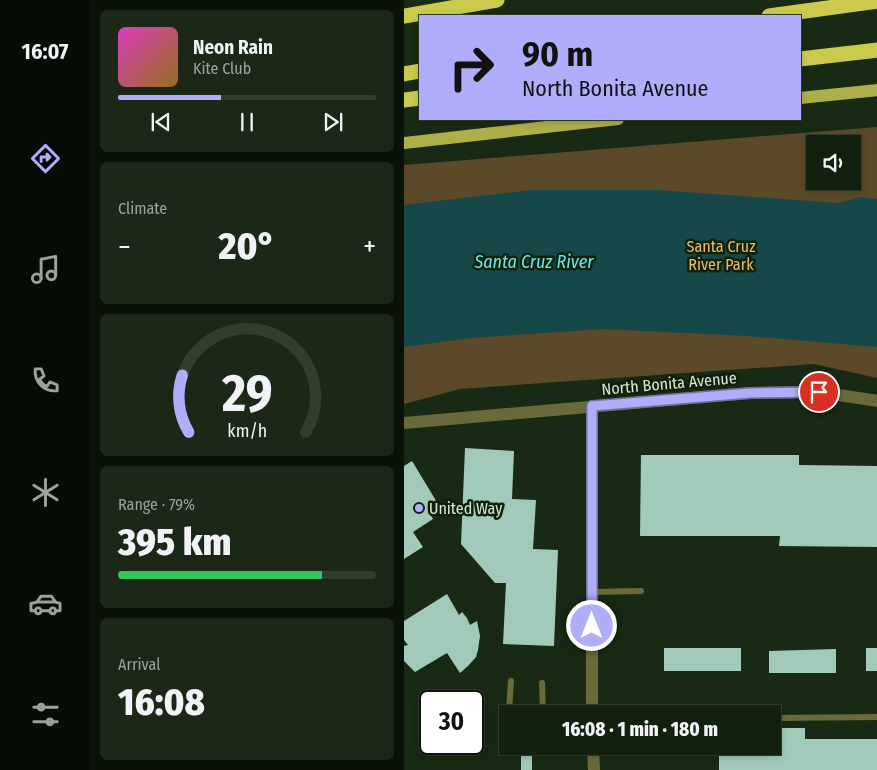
<!DOCTYPE html>
<meta charset="utf-8">
<style>
:root{--surface:#12200e;--page:#1b2817;--text:#f1f3f6;--muted:#9ca39e;--line:#313e2e;--accent:#b0aefa}
body{margin:0;font-family:"Fira Sans Condensed",sans-serif;background:var(--page);color:var(--text);height:100vh;display:flex;flex-direction:column;font-size:19px;white-space:nowrap}
*{box-sizing:border-box;margin:0}
p{font-size:16px;color:var(--muted)}
.icon{flex:none;width:28px;height:28px;fill:none;stroke:currentColor;stroke-width:2;stroke-linecap:round;stroke-linejoin:round}
.map{position:relative;flex:1;overflow:hidden}
.details{display:flex;flex-direction:column;gap:10px;padding:10px;background:#0a1208;width:314px}
.details>*{flex:none}
.guide{position:absolute;left:15px;top:15px;width:382px;height:105px;border-radius:0px;box-shadow:0 2px 8px #0003,0 0 0 1px var(--line);background:#b0aefa;color:#111;overflow:hidden}
.fabs{position:absolute;left:402px;top:135px;display:grid;gap:10px}
.fabs a{display:grid;place-items:center;width:55px;height:55px;border-radius:0px;background:var(--surface);box-shadow:0 2px 8px #0003,0 0 0 1px var(--line);font-size:25px}
.speed{position:absolute;left:15px;top:690px;display:flex;gap:10px;font-size:25px;font-weight:700;text-align:center}
.speed>*{display:grid;place-content:center;width:65px;height:65px;border-radius:50%;background:var(--surface);box-shadow:0 2px 8px #0003,0 0 0 1px var(--line);line-height:1}
.speed .limit{border:2px solid #111;border-radius:8px;background:#fff;color:#111}
.pin{position:absolute;display:grid;place-items:center;width:42px;height:42px;color:#fff;margin:-21px;border:2px solid #fff;border-radius:50%;box-shadow:0 1px 5px #0007}
.me{position:absolute;width:55px;margin:-28px;rotate:0deg;stroke-linejoin:round;filter:drop-shadow(0 0 4px #0008)}
.turn{display:flex;align-items:center;gap:18px;height:105px;padding:0 20px;font-size:22px}
.turn .icon{width:65px;height:65px;stroke-width:2.5}
.turn b{display:block;font-size:35px;line-height:42px}
.big{font-size:38px;font-weight:800;line-height:1.1}
.details .widget{flex:1;display:flex;flex-direction:column;justify-content:center;gap:8px;min-width:0;padding:0 18px;border-radius:8px;background:var(--page)}
.details .dial{align-items:center;gap:0}
.dial svg{height:130px;overflow:visible;fill:none;stroke:var(--line);stroke-width:7;stroke-linecap:round;text-anchor:middle}
.dial text{fill:var(--text);stroke:none}
.song{display:flex;align-items:center;gap:15px}
.cover{width:60px;height:60px;border-radius:8px;background:linear-gradient(135deg,hsl(310 70% 55%),hsl(40 70% 35%))}
.played{height:5px;border-radius:2px;background:linear-gradient(90deg,var(--accent) 40%,var(--line) 40%)}
.keys{display:flex;justify-content:space-around;direction:ltr}
.heat{display:flex;justify-content:space-between;align-items:center;font-size:28px;direction:ltr}
.charge{height:8px;border-radius:4px;background:linear-gradient(90deg,#34c759 79%,var(--line) 0)}
.trip{position:absolute;left:95px;top:705px;width:282px;height:50px;border-radius:0px;background:var(--surface);box-shadow:0 2px 8px #0003,0 0 0 1px var(--line);font-weight:800;line-height:50px;text-align:center}
main{display:flex;flex:1;min-height:0}
.tab-bar{display:flex;flex-direction:column;width:90px;justify-content:space-around;align-items:center;background:#070d06;color:var(--muted)}
.tab-bar .icon{width:35px;height:35px}
.tab-bar .on{color:var(--accent)}
.tab-bar b{font-size:22px;color:var(--text)}
.map>svg:first-child{display:block}
.green{fill:#5b492a;fill-rule:evenodd}
.water{fill:#164849}
.building{fill:#a2caba}
.lines{fill:none;stroke-linecap:round;stroke-linejoin:round}
.service{stroke:#696a3c;stroke-width:6}
.minor{stroke:#696a3c;stroke-width:12}
.tertiary{stroke:#696a3c;stroke-width:12}
.primary{stroke:#aeaf49;stroke-width:12}
.motorway{stroke:#cacb4d;stroke-width:15}
.route-casing{stroke:#7271a2;stroke-width:12}
.route{stroke:#b0aefa;stroke-width:9}
.poi-dot{fill:#b0aefa;stroke:#0f2109;stroke-width:2}
.labels{text-anchor:middle;stroke-width:5;stroke-linejoin:round;paint-order:stroke}
.park-label{font-size:16px;fill:#ecbd68;stroke:#0f2109}
.street-label{font-size:16px;fill:#dae6d7;stroke:#0f2109}
.poi-label{font-size:16px;fill:#dae6d7;stroke:#0f2109;text-anchor:start}
.water-label{font-size:18px;font-style:italic;fill:#64eaee;stroke:#0f2109}
</style>
<main>
<nav class="tab-bar">
<b>16:07</b>
<svg class="icon on" aria-label="directions" viewBox="0 0 24 24"><path d="M12 3l9 9-9 9-9-9zM9 14v-3h6M13 9l2 2-2 2"/></svg>
<svg class="icon" aria-label="music" viewBox="0 0 24 24"><path d="M9 18V5l10-2v13"/><circle cx="6" cy="18" r="3"/><circle cx="16" cy="16" r="3"/></svg>
<svg class="icon" aria-label="phone" viewBox="0 0 24 24"><path d="M5 4h4l2 5-3 2q2 4 5 5l2-3 5 2v4C11 20 4 13 5 4z"/></svg>
<svg class="icon" aria-label="climate" viewBox="0 0 24 24"><path d="M12 3v18M4 7l16 10M4 17L20 7"/></svg>
<svg class="icon" aria-label="car" viewBox="0 0 24 24"><path d="M5 17H2v-5l4-1 3-4h7l3 4 3 1v5h-3M9 17h6M6 11h13"/><circle cx="7" cy="17" r="2"/><circle cx="17" cy="17" r="2"/></svg>
<svg class="icon" aria-label="filters" viewBox="0 0 24 24"><path d="M4 7h16M4 17h16"/><circle cx="9" cy="7" r="2"/><circle cx="15" cy="17" r="2"/></svg>
</nav>
<section class="details">
<div class="widget">
<div class="song"><i class="cover"></i><div><b>Neon Rain</b><p>Kite Club</p></div></div>
<div class="played"></div>
<div class="keys"><svg class="icon" aria-label="previous" viewBox="0 0 24 24"><path d="M18 5L8 12l10 7zM5 5v14"/></svg><svg class="icon" aria-label="pause" viewBox="0 0 24 24"><path d="M8 5v14M16 5v14"/></svg><svg class="icon" aria-label="next" viewBox="0 0 24 24"><path d="M6 5l10 7-10 7zM19 5v14"/></svg></div>
</div>
<div class="widget"><p>Climate</p>
<div class="heat"><a>−</a><b class="big">20°</b><a>+</a></div>
</div>
<div class="widget dial"><svg viewBox="0 0 100 80">
<path d="M14 69A42 42 0 1 1 86 69"/>
<path d="M14 69A42 42 0 0 1 10 34" stroke="#b0aefa"/>
<text x="50" y="56" font-size="32" font-weight="700">29</text>
<text x="50" y="72" font-size="11">km/h</text>
</svg></div>
<div class="widget"><p>Range · 79%</p><b class="big">395 km</b><div class="charge"></div></div>
<div class="widget"><p>Arrival</p><b class="big">16:08</b></div>
</section>
<div class="map">
<svg width="474" height="770" viewBox="0 0 474 770">
<rect width="100%" height="100%" fill="#182a13"/>
<path class="green" d="M473,127V378L410,364L56,389L0,404V165ZM411,144H449V181H411Z"/>
<polygon class="water" points="128,190 254,190 434,203 457,197 473,199 473,347 343,336 199,329 67,338 0,347 0,205"/>
<g class="building">
<polygon points="61,448 110,451 108,499 132,500 129,549 154,550 150,646 99,644 102,583 91,583 57,544"/>
<polygon points="237,455 395,455 395,465 474,466 474,547 375,546 376,536 236,536"/>
<polygon points="8,461 34,504 24,511 29,519 9,532 19,547 0,559 0,466"/>
<polygon points="43,594 55,615 58,612 63,618 66,625 73,621 76,636 74,650 72,657 64,666 56,673 43,653 11,672 0,661 0,646 4,645 0,640 0,621"/>
<rect x="260" y="648" width="77" height="23"/>
<rect x="462" y="648" width="12" height="23"/>
<polygon points="432,649 432,673 365,673 365,651"/>
<polygon points="369,728 401,728 401,739 474,739 474,770 315,770 315,746 369,746"/>
<rect x="117" y="746" width="11" height="24"/>
</g>
<g class="lines">
<g class="service">
<polyline points="188,592 237,591"/>
<polyline points="138,683 139,712"/>
<polyline points="105,711 107,681"/>
<polyline points="369,718 474,717"/>
</g>
<g class="minor">
<polyline points="188,406 188,714"/>
<polyline points="189,746 190,770"/>
</g>
<polyline class="tertiary" points="0,423 346,393 415,392 474,401"/>
<g class="primary">
<polyline points="396,98 474,90"/>
<polyline points="0,143 214,119"/>
</g>
<g class="motorway">
<polyline points="0,16 93,0"/>
<polyline points="365,16 474,1"/>
<polyline points="396,59 474,50"/>
<polyline points="0,74 16,71"/>
<polyline points="0,100 16,98"/>
</g>
</g>
<g class="lines">
<g class="route-casing">
<polyline id="route" points="188,626 188,406 346,393 415,392"/>
</g>
<use href="#route" class="route"/>
</g>
<circle class="poi-dot" cx="15" cy="508" r="5"/>
<g class="labels">
<g class="park-label">
<text x="317" y="252">Santa Cruz<tspan x="317" dy="18">River Park</tspan></text>
</g>
<g class="street-label">
<text transform="translate(265 383) rotate(-5)" y="6">North Bonita Avenue</text>
</g>
<g class="poi-label">
<text x="25" y="514">United Way</text>
</g>
<g class="water-label">
<text x="130" y="268">Santa Cruz River</text>
</g>
</g>
</svg>
<div class="fabs">
<a><svg class="icon" aria-label="sound" viewBox="0 0 24 24"><path d="M4 9h4l5-4v14l-5-4H4zM17 9q2 3 0 6"/></svg></a>
</div>
<div class="speed"><div class="limit">30</div></div>
<div class="pin" style="left:415px;top:392px;background:#d93025"><svg class="icon" aria-label="arrive" viewBox="0 0 24 24"><path d="M6 21V4h12l-3 4 3 4H6"/></svg></div>
<svg class="me" style="left:188px;top:626px" viewBox="-20 -20 40 40"><circle r="17" fill="#b0aefa" stroke="#fff" stroke-width="3"/><path d="M0-11L8 9 0 5-8 9z" fill="#fff"/></svg>
<div class="trip">16:08 · 1 min · 180 m</div>
<div class="guide">
<div class="turn"><svg class="icon" aria-label="right" viewBox="0 0 24 24"><path d="M7 20v-9h11M14 6l5 5-5 5"/></svg><div><b>90 m</b>North Bonita Avenue</div></div>
</div>
</div>
</main>
